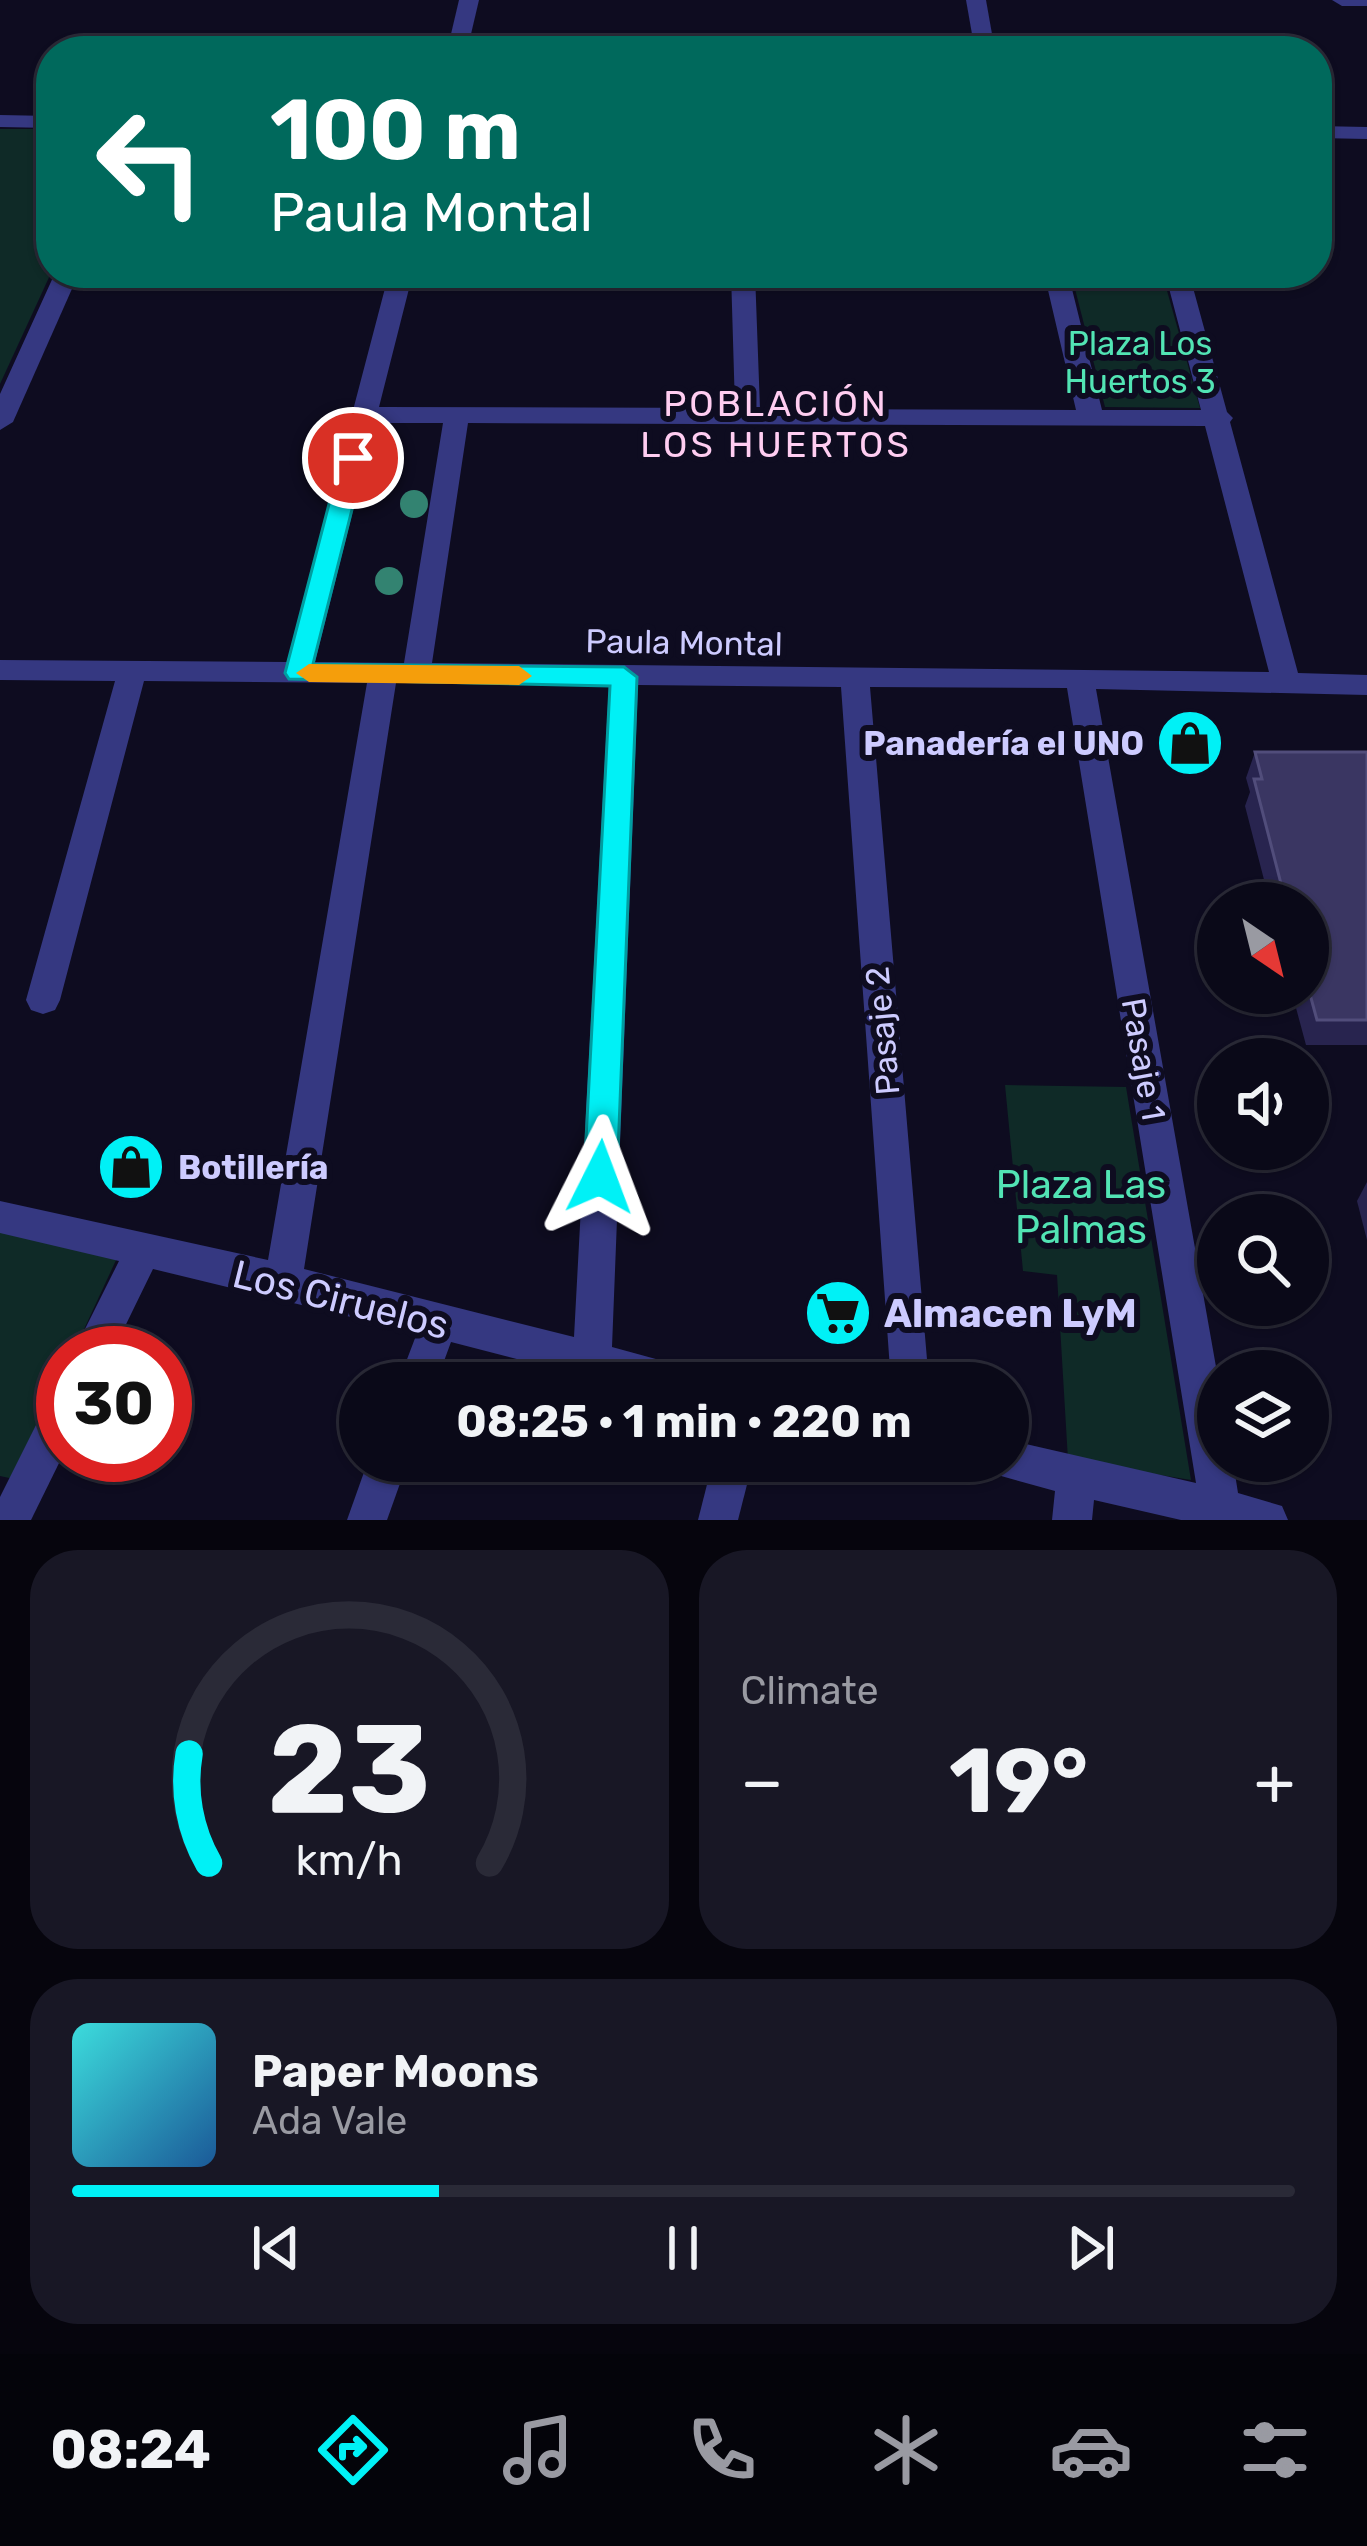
<!DOCTYPE html>
<meta charset="utf-8">
<style>
:root{--surface:#0a0918;--page:#181725;--text:#f1f3f6;--muted:#999aa2;--line:#2a2a37;--accent:#00f1f6}
body{margin:0;font-family:Rubik,sans-serif;background:var(--page);color:var(--text);height:100vh;display:flex;flex-direction:column;font-size:45px;white-space:nowrap}
*{box-sizing:border-box;margin:0}
p{font-size:39px;color:var(--muted)}
.icon{flex:none;width:66px;height:66px;fill:none;stroke:currentColor;stroke-width:2;stroke-linecap:round;stroke-linejoin:round}
.map{position:relative;height:1520px;overflow:hidden}
.sheet{display:flex;flex-direction:column;gap:30px;padding:30px;background:#06050d;flex:1}
.sheet>*{flex:none}
.banner{position:absolute;left:36px;top:36px;width:1296px;height:252px;border-radius:48px;box-shadow:0 3px 9px #0004,0 0 0 3px var(--line);background:#00695c;color:#fff;overflow:hidden}
.needle{width:78px;rotate:145deg}
.buttons{position:absolute;left:1197px;top:882px;display:grid;gap:24px}
.buttons a{display:grid;place-items:center;width:132px;height:132px;border-radius:50%;background:var(--surface);box-shadow:0 3px 9px #0004,0 0 0 3px var(--line);font-size:60px}
.speed{position:absolute;left:36px;top:1326px;display:flex;gap:24px;font-size:60px;font-weight:700;text-align:center}
.speed>*{display:grid;place-content:center;width:156px;height:156px;border-radius:50%;background:var(--surface);box-shadow:0 3px 9px #0004,0 0 0 3px var(--line);line-height:1}
.speed .limit{border:18px solid #d22;background:#fff;color:#111}
.pin{position:absolute;display:grid;place-items:center;width:102px;height:102px;color:#fff;margin:-51px;border:6px solid #fff;border-radius:50%;box-shadow:0 3px 12px #0007}
.me{position:absolute;width:132px;margin:-66px;rotate:3deg;stroke-linejoin:round;filter:drop-shadow(0 0 9px #0008)}
.turn{display:flex;align-items:center;gap:42px;height:252px;padding:0 36px;font-size:54px}
.turn .icon{width:156px;height:156px;stroke-width:2.5}
.turn b{display:block;font-size:84px;line-height:102px}
.big{font-size:90px;font-weight:700;line-height:1.1}
.sheet .tile{flex:1;display:flex;flex-direction:column;justify-content:center;gap:18px;min-width:0;padding:0 42px;border-radius:48px;background:var(--page)}
.sheet .dial{align-items:center;gap:0}
.dial svg{height:312px;overflow:visible;fill:none;stroke:var(--line);stroke-width:7;stroke-linecap:round;text-anchor:middle}
.dial text{fill:var(--text);stroke:none}
.song{display:flex;align-items:center;gap:36px}
.cover{width:144px;height:144px;border-radius:18px;background:linear-gradient(135deg,hsl(180 70% 55%),hsl(210 70% 35%))}
.played{height:12px;border-radius:6px;background:linear-gradient(90deg,var(--accent) 30%,var(--line) 30%)}
.keys{display:flex;justify-content:space-around;direction:ltr}
.heat{display:flex;justify-content:space-between;align-items:center;font-size:66px;direction:ltr}
.sheet .tiles{flex:1;display:grid;gap:30px;grid-template-columns:1fr 1fr}
.tile:last-child{grid-column:span 2}
.trip{position:absolute;left:339px;top:1362px;width:690px;height:120px;border-radius:60px;background:var(--surface);box-shadow:0 3px 9px #0004,0 0 0 3px var(--line);font-weight:700;line-height:120px;text-align:center}
.tab-bar{display:flex;height:192px;justify-content:space-around;align-items:center;background:#04040a;color:var(--muted)}
.tab-bar .icon{width:84px;height:84px}
.tab-bar .selected{color:var(--accent)}
.tab-bar b{font-size:54px;color:var(--text)}
.map>svg:first-child{display:block}
.green{fill:#0f2a27}
.lines{fill:none;stroke-linecap:round;stroke-linejoin:round}
.minor{fill:#353881;fill-rule:evenodd}
.tree{fill:#338371}
.wall{fill:#28244f}
.building{fill:#3a3662;stroke:#514d7b;stroke-width:3}
.route{fill:#00f1f6;stroke:#009da0;stroke-width:3}
.slow{fill:#f59e0b}
.labels{text-anchor:middle;stroke-width:12;stroke-linejoin:round;paint-order:stroke}
.park-label{font-size:33px;fill:#52e4b4;stroke:#0e0c20}
.street-label{font-size:33px;fill:#cdcbff;stroke:#0e0c20}
.poi-label{font-size:33px;font-weight:bold;fill:#cdcbff;stroke:#0e0c20;text-anchor:end}
.neighbourhood-label{font-size:36px;letter-spacing:3px;fill:#ffcdf1;stroke:#0e0c20}
.near-park-label{font-size:39px;fill:#52e4b4;stroke:#0e0c20}
.near-street-label{font-size:39px;fill:#cdcbff;stroke:#0e0c20}
.near-poi-label{font-size:39px;font-weight:bold;fill:#cdcbff;stroke:#0e0c20;text-anchor:start}
</style>
<div class="map">
<svg width="1367" height="1520" viewBox="0 0 1367 1520">
<rect width="100%" height="100%" fill="#0e0c20"/>
<g class="green">
<polygon points="0,129 51,129 51,273 0,384"/>
<polygon points="1071,273 1162,273 1200,408 1105,407"/>
<polygon points="1005,1085 1126,1087 1191,1480 1068,1460 1057,1275 1023,1271"/>
<polygon points="0,1229 117,1258 73,1353 63,1353 63,1374 14,1479 0,1476"/>
</g>
<g class="lines">
<g class="minor">
<polygon points="459,0 479,0 467,51 447,51"/>
<polygon points="966,0 986,0 995,51 975,51"/>
<polygon points="1332,0 1367,0 1367,6 1342,6"/>
<polygon points="0,115 51,116 51,128 0,127"/>
<polygon points="1317,126 1367,127 1367,139 1317,138"/>
<polygon points="55,273 79,273 13,422 0,430 0,394"/>
<path d="M389,273H413L379,407L735,408L731,273H755L760,409L1076,410L1044,273H1068L1102,410H1201L1165,273H1189L1227,412L1233,418L1230,422L1298,673L1367,675V695L1096,689L1218,1378V1461H1233L1238,1493L1282,1506L1288,1520H1181L1094,1500L1092,1520H1052L1055,1491L994,1474L988,1461H1008V1440L1196,1483L1067,688L870,687L929,1383H891L841,687L638,685L612,1347L696,1370L701,1383H610L451,1342L436,1383H398L417,1333L153,1269L112,1353H73L119,1261L0,1233V1201L268,1260L367,683L144,681L60,1000L55,1010L43,1014L31,1010L26,1000L115,681L0,680V660L287,662ZM375,423H443L404,663L315,662ZM468,423L1205,426L1269,672L432,663ZM396,683L609,685L574,1337L304,1269Z"/>
<polygon points="63,1394 63,1455 31,1520 0,1520 0,1497 49,1399"/>
<polygon points="368,1461 408,1461 387,1520 347,1520"/>
<polygon points="713,1461 753,1461 738,1520 698,1520"/>
</g>
</g>
<g class="tree">
<circle cx="414" cy="504" r="14"/>
<circle cx="389" cy="581" r="14"/>
</g>
<g class="wall">
<polygon points="1255,752 1367,752 1367,1045 1306,1045 1292,993 1308,993 1308,903 1270,903 1245,806 1250,792 1246,778"/>
<polygon points="1367,1182 1367,1240 1357,1201"/>
</g>
<polygon class="building" points="1255,752 1367,752 1367,1020 1317,1020 1308,987 1308,903 1286,903 1254,779 1262,779"/>
<polygon class="route" points="353,451 365,458 313,664 624,667 637,677 617,1177 612,1187 600,1192 589,1187 584,1177 610,686 289,679 285,673 341,458"/>
<polygon class="slow" points="309,664 519,666 532,676 519,685 309,682 296,673"/>
<defs>
<g id="shop-disc" transform="scale(3.45)"><circle r="9.5" fill="#00f1f6" stroke="#0e0c20"/><path d="M-5-2.5h2.3a2.7 3.5 0 0 1 5.4 0H5L5.5 6h-11ZM-1.5-2.5h3a1.5 2.3 0 0 0-3 0Z" fill="#111"/></g>
<g id="supermarket-disc" transform="scale(3.45)"><circle r="9.5" fill="#00f1f6" stroke="#0e0c20"/><path d="M-6-5.5h2.5l.6 2H6L4.5 2H-2.5L-4.4-4H-6ZM-1.5 3.2a1.3 1.3 0 1 0 .1 0ZM3 3.2a1.3 1.3 0 1 0 .1 0Z" fill="#111"/></g>
</defs>
<g fill-rule="evenodd">
<use href="#shop-disc" x="1190" y="743"/>
<use href="#shop-disc" x="131" y="1167"/>
<use href="#supermarket-disc" x="838" y="1313"/>
</g>
<g class="labels">
<g class="park-label">
<text x="1140" y="355">Plaza Los<tspan x="1140" dy="38">Huertos 3</tspan></text>
</g>
<g class="street-label">
<text transform="translate(684 642) rotate(1)" y="12">Paula Montal</text>
<text transform="translate(882 1031) rotate(-95)" y="12">Pasaje 2</text>
<text transform="translate(1144 1059) rotate(80)" y="12">Pasaje 1</text>
</g>
<g class="poi-label">
<text x="1144" y="755">Panadería el UNO</text>
<text x="178" y="1179" text-anchor="start">Botillería</text>
</g>
<g class="neighbourhood-label">
<text x="776" y="416">POBLACIÓN<tspan x="776" dy="41">LOS HUERTOS</tspan></text>
</g>
<g class="near-park-label">
<text x="1081" y="1198">Plaza Las<tspan x="1081" dy="45">Palmas</tspan></text>
</g>
<g class="near-street-label">
<text transform="translate(341 1299) rotate(14)" y="14">Los Ciruelos</text>
</g>
<g class="near-poi-label">
<text x="884" y="1327">Almacen LyM</text>
</g>
</g>
</svg>
<div class="buttons">
<a><svg class="needle" viewBox="-14 -14 28 28"><path d="M0-13l5 13h-10z" fill="#e53935"/><path d="M0 13l5-13h-10z" fill="#999aa2"/></svg></a>
<a><svg class="icon" aria-label="sound" viewBox="0 0 24 24"><path d="M4 9h4l5-4v14l-5-4H4zM17 9q2 3 0 6"/></svg></a>
<a><svg class="icon" aria-label="search" viewBox="0 0 24 24"><circle cx="10" cy="10" r="6"/><path d="M15 15l6 6"/></svg></a>
<a><svg class="icon" aria-label="layers" viewBox="0 0 24 24"><path d="M12 4l9 5-9 5-9-5zM3 14l9 5 9-5"/></svg></a>
</div>
<div class="speed"><div class="limit">30</div></div>
<div class="pin" style="left:353px;top:458px;background:#d93025"><svg class="icon" aria-label="arrive" viewBox="0 0 24 24"><path d="M6 21V4h12l-3 4 3 4H6"/></svg></div>
<svg class="me" style="left:600px;top:1177px" viewBox="-20 -20 40 40"><path d="M0-17L14 15 0 8-14 15z" fill="#00f1f6" stroke="#fff" stroke-width="4"/></svg>
<div class="trip">08:25 · 1 min · 220 m</div>
<div class="banner">
<div class="turn"><svg class="icon" aria-label="left" viewBox="0 0 24 24"><path d="M17 20v-9H6M10 6l-5 5 5 5"/></svg><div><b>100 m</b>Paula Montal</div></div>
</div>
</div>
<section class="sheet">
<div class="tiles">
<div class="tile dial"><svg viewBox="0 0 100 80">
<path d="M14 69A42 42 0 1 1 86 69"/>
<path d="M14 69A42 42 0 0 1 9 41" stroke="#00f1f6"/>
<text x="50" y="56" font-size="32" font-weight="700">23</text>
<text x="50" y="72" font-size="11">km/h</text>
</svg></div>
<div class="tile"><p>Climate</p>
<div class="heat"><a>−</a><b class="big">19°</b><a>+</a></div>
</div>
<div class="tile">
<div class="song"><i class="cover"></i><div><b>Paper Moons</b><p>Ada Vale</p></div></div>
<div class="played"></div>
<div class="keys"><svg class="icon" aria-label="previous" viewBox="0 0 24 24"><path d="M18 5L8 12l10 7zM5 5v14"/></svg><svg class="icon" aria-label="pause" viewBox="0 0 24 24"><path d="M8 5v14M16 5v14"/></svg><svg class="icon" aria-label="next" viewBox="0 0 24 24"><path d="M6 5l10 7-10 7zM19 5v14"/></svg></div>
</div>
</div>
</section>
<nav class="tab-bar">
<b>08:24</b>
<svg class="icon selected" aria-label="directions" viewBox="0 0 24 24"><path d="M12 3l9 9-9 9-9-9zM9 14v-3h6M13 9l2 2-2 2"/></svg>
<svg class="icon" aria-label="music" viewBox="0 0 24 24"><path d="M9 18V5l10-2v13"/><circle cx="6" cy="18" r="3"/><circle cx="16" cy="16" r="3"/></svg>
<svg class="icon" aria-label="phone" viewBox="0 0 24 24"><path d="M5 4h4l2 5-3 2q2 4 5 5l2-3 5 2v4C11 20 4 13 5 4z"/></svg>
<svg class="icon" aria-label="climate" viewBox="0 0 24 24"><path d="M12 3v18M4 7l16 10M4 17L20 7"/></svg>
<svg class="icon" aria-label="car" viewBox="0 0 24 24"><path d="M5 17H2v-5l4-1 3-4h7l3 4 3 1v5h-3M9 17h6M6 11h13"/><circle cx="7" cy="17" r="2"/><circle cx="17" cy="17" r="2"/></svg>
<svg class="icon" aria-label="filters" viewBox="0 0 24 24"><path d="M4 7h16M4 17h16"/><circle cx="9" cy="7" r="2"/><circle cx="15" cy="17" r="2"/></svg>
</nav>
